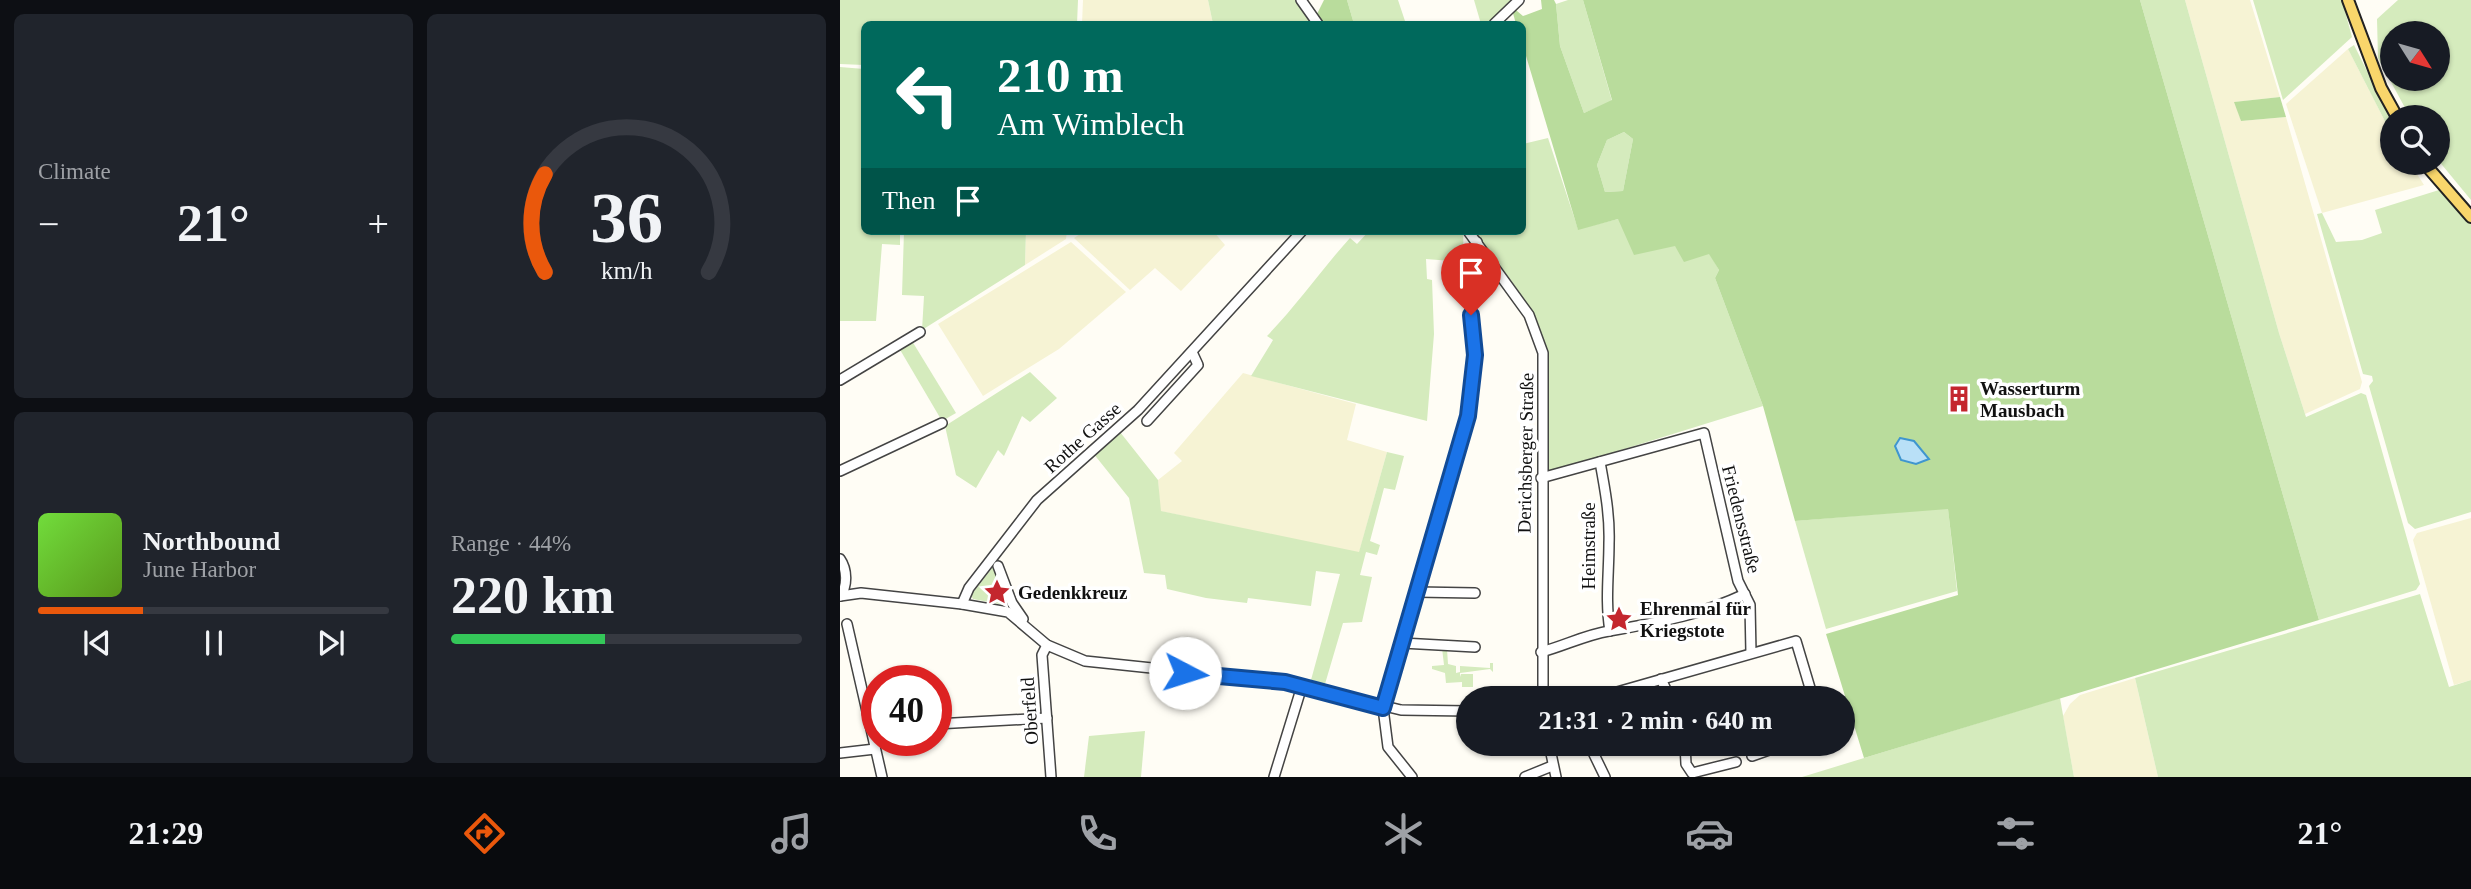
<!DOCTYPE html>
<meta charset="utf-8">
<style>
:root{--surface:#171b24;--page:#20242c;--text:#f1f3f6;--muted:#9ea1a6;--line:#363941;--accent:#ea580c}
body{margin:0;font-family:"Times New Roman",serif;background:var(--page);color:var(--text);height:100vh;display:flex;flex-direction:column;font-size:26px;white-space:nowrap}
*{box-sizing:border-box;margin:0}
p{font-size:23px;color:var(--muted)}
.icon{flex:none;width:38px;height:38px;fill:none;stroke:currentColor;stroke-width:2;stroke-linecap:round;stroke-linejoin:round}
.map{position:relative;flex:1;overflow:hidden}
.drawer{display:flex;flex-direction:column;gap:14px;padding:14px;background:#0d0f14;width:840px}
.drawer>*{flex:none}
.banner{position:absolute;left:21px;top:21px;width:665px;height:214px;border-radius:10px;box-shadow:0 2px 5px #0004;background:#00695c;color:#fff;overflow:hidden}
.needle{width:46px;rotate:127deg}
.buttons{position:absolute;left:1540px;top:21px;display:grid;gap:14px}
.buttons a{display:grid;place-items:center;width:70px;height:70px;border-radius:50%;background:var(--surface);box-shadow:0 2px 5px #0004;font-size:35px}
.speed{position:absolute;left:21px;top:665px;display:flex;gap:14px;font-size:35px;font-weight:700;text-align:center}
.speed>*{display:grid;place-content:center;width:91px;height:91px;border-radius:50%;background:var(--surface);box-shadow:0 2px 5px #0004;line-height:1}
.speed .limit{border:10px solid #d22;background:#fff;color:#111}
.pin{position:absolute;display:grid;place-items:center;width:60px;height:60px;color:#fff;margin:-72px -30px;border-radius:50% 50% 50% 0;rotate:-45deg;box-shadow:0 0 7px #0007}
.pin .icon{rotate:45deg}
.me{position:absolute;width:77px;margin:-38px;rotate:95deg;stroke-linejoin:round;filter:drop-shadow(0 0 5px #0008)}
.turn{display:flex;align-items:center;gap:24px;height:147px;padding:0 21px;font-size:32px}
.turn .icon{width:91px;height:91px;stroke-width:2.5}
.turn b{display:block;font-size:49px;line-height:60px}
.then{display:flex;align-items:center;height:66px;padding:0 21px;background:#0003;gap:14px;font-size:26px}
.big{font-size:52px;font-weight:600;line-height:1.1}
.drawer .tile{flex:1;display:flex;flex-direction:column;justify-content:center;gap:10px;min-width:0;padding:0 24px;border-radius:10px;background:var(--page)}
.drawer .dial{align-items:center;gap:0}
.dial svg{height:182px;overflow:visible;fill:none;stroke:var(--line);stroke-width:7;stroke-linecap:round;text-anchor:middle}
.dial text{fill:var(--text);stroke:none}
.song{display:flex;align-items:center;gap:21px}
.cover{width:84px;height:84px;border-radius:10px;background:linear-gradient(135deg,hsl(100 70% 55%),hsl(90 70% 35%))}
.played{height:7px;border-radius:4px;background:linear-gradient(90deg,var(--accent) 30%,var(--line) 30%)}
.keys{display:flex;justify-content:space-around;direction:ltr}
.heat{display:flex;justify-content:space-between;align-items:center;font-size:38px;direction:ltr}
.charge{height:10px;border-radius:5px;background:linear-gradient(90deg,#34c759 44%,var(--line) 0)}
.drawer .tiles{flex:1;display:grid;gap:14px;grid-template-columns:repeat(2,1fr)}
.trip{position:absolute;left:616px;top:686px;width:399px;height:70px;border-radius:35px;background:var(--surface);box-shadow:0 2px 5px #0004;font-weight:600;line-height:70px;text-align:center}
.menu{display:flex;height:112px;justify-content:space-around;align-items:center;background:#090b0e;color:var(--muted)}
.menu .icon{width:49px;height:49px}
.menu .active{color:var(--accent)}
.menu b{font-size:32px;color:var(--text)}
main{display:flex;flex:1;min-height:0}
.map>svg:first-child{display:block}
.farmland{fill:#f6f3d4}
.green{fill:#d5ebbd;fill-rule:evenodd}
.forest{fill:#b9dc9c;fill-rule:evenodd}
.water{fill:#b9e0f7;stroke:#3f96cf;stroke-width:2}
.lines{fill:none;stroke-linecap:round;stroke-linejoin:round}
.minor-casing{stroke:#444;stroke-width:12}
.major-casing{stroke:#222;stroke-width:14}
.minor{stroke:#fff;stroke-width:9}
.major{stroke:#f9d66b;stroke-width:10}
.route-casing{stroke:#114b97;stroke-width:18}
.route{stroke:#1a73e8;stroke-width:12}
.labels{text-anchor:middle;stroke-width:7;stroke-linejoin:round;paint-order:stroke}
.poi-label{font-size:19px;font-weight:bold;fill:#111;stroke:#fff;text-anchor:start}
.street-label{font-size:19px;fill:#111;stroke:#fff}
</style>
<main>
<section class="drawer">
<div class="tiles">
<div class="tile"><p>Climate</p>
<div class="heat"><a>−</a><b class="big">21°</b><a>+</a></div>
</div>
<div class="tile dial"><svg viewBox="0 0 100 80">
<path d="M14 69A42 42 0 1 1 86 69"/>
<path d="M14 69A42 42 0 0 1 14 26" stroke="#ea580c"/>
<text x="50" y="56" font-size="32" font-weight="700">36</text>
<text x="50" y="72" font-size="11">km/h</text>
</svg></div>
<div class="tile">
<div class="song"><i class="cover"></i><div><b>Northbound</b><p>June Harbor</p></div></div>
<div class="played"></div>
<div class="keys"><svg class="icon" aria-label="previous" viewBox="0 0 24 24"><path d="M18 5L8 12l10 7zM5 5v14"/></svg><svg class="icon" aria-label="pause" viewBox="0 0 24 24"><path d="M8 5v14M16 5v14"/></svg><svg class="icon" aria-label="next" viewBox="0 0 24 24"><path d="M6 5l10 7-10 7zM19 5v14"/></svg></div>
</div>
<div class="tile"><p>Range · 44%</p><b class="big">220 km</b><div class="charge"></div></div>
</div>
</section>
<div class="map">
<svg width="1631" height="777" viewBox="0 0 1631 777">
<rect width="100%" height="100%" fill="#fffdf5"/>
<g class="farmland">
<polygon points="243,0 368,0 373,24 242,24"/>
<polygon points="1345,0 1410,0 1440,97 1395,102 1401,121 1446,117 1522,382 1520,389 1465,414 1439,333"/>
<polygon points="1508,49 1552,135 1552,163 1570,163 1584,185 1482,213 1446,104"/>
<polygon points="186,231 227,231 226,239 185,265"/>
<polygon points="245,231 373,231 385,245 341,291 315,268 290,290 234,238"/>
<polygon points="231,242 286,292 219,349 143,396 98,324"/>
<polygon points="403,373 516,404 507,440 547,452 519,553 320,511 318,480 342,461 334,453"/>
<polygon points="1631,518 1631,680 1614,685 1573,540 1577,533"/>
<polygon points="1295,678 1318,777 1234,777 1223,716 1230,704 1240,695"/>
</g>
<g class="green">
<polygon points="0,0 238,0 237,24 24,24 24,65 0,64"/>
<polygon points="368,0 455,0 474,24 373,24"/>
<polygon points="507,0 558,0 566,24 514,24"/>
<polygon points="634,0 673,0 650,24 641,24"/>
<polygon points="728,0 743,0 772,101 744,113 720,46 716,4"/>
<polygon points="1300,0 1345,0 1439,333 1466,417 1521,393 1526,395 1580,584 1576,590 1479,620"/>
<polygon points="1413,0 1502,0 1512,37 1443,100"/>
<path d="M1558,0H1631V200L1598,160V117H1570L1538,58L1537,19ZM1552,33H1598V79H1552Z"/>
<polygon points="1514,45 1552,121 1552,135 1508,49"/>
<polygon points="0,67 24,69 24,231 60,231 60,245 42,244 36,321 0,321"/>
<polygon points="784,132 793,139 783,191 765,192 757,165 767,140"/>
<path d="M708,138L738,229L778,219L835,246L870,254L879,270L875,278L923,406L707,473L708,357C699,309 662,270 634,231H682L683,144Z"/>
<polygon points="1599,190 1631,224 1631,512 1575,529 1568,523 1529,386 1533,381 1532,376 1523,374 1477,214 1482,213 1496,242 1522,240 1542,233 1535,210"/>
<polygon points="64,231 186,231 185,265 82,330 84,296 62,295"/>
<path d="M529,231L623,232L624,262L586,259L587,279L592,280L594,334L587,421L411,376L433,340L427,336C457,305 481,270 510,238L517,244Z"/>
<polygon points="72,341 116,413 102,421 59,348"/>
<polygon points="190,372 217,398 190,422 182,416 164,456 158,450 136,488 116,475 105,426"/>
<polygon points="280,432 318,480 321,511 519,552 547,452 564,456 555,490 544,488 530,541 540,545 537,555 526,552 520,575 532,577 522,622 503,623 485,684 471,680 500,574 476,571 471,606 408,598 407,603 366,598 327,589 325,575 304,573 289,498 253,453"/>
<polygon points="1108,508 1117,591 986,629 955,521"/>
<polygon points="153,567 170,606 133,599 131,595"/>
<polygon points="1580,594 1609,687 1631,680 1631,777 1318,777 1295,678"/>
<polygon points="602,648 607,649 608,664 616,666 616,673 620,672 620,666 650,668 650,663 653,663 653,672 650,669 620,673 620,677 621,674 633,674 633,687 622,687 622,682 606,683 605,673 592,669 592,666 604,665"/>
<polygon points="1220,698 1234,777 962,777"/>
<polygon points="305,731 301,777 244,777 249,736"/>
</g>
<g class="forest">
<polygon points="484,0 507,0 514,24 484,24 477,14"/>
<path d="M701,0H714L716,4L720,46L744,113L772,100L743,0H1300L1479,620L1024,758L986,634L1118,595L1108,509L955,521L923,406L875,278L879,270L869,254L844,262L835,246L794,255L778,219L738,230L683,46L682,24H676L671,6L683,16L702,9ZM784,132L793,139L783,191L765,192L757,165L767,140Z"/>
<polygon points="1440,97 1446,117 1401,121 1394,102"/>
</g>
<polygon class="water" points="1060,438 1074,441 1089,459 1076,464 1061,460 1055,446"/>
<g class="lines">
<g class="minor-casing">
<g id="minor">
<polyline points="461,0 478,24"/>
<polyline points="654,24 679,0"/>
<polyline points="628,231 689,315 703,353 703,698"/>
<polyline points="0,380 80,332"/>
<polyline points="307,421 358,365 352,352"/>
<path d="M760,462C765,489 770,516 769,543C769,573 765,601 770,631"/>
<polyline points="0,471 102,423"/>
<polyline points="701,478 864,433 898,581 910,605 911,653"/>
<path d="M0,559C7,569 8,586 0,596"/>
<polyline points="158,566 172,603 183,619"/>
<polyline points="577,592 635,593"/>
<polyline points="0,596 21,593 122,604 168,612 207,645 245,661 445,682 561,710 628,711"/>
<polyline points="122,604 129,588 197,500 298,410 462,231"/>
<polyline points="7,624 42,777"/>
<polyline points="562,643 635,647"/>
<polyline points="207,645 202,655 211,777"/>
<path d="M701,652C724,646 745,635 769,631C819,622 858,616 905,594"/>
<polyline points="821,679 830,698"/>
<polyline points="756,698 956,641 973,698"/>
<polyline points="96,724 207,718"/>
<polyline points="709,744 716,777"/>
<polyline points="749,744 765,777"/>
<polyline points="845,744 846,764 852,773 896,762"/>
<polyline points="0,753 35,749"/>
<polyline points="912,756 946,744"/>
<polyline points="434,777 462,686"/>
<polyline points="572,777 548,747 543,708 628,416 635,355 627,265 637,242"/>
<polyline points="685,777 712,766"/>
</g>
</g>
<g class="major-casing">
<g id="major">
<polyline points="1508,0 1541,88 1557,117"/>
<polyline points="1584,163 1631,217"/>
</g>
</g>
<use href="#minor" class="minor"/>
<use href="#major" class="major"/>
</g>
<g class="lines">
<g class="route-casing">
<polyline id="route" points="345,673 445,682 543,708 628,416 635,355 631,315"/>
</g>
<use href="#route" class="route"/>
</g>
<defs>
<g id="building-bare" transform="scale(2.1)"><path d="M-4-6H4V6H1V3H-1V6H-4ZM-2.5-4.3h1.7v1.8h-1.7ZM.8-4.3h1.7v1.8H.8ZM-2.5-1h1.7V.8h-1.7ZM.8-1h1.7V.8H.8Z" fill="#c4262e" stroke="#fff" stroke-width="2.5" paint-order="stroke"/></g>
<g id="sight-bare" transform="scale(2.1)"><path d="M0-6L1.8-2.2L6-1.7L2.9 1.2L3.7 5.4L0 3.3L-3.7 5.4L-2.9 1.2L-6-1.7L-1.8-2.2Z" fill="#c4262e" stroke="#fff" stroke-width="2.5" paint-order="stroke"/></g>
</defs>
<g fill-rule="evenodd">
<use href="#building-bare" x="1119" y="399"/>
<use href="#sight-bare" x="157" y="592"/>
<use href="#sight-bare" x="779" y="619"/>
</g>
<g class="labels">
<g class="poi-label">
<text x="1140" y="395">Wasserturm<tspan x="1140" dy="22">Mausbach</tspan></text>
<text x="178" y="599">Gedenkkreuz</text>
<text x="800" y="615">Ehrenmal für<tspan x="800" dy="22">Kriegstote</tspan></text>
</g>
<g class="street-label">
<text transform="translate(242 437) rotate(-42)" y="7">Rothe Gasse</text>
<text transform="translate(685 453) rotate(-89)" y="7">Derichsberger Straße</text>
<text transform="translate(902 519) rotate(76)" y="7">Friedensstraße</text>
<text transform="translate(748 546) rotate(-90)" y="7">Heimstraße</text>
<text transform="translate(189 711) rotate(-94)" y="7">Oberfeld</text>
</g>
</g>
</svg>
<div class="buttons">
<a><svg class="needle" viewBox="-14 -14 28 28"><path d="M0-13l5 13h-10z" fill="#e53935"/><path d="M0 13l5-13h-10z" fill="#9ea1a6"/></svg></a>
<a><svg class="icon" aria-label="search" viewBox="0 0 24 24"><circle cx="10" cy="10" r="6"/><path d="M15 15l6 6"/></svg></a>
</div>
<div class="speed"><div class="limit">40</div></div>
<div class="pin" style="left:631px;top:315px;background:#d93025"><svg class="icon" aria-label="arrive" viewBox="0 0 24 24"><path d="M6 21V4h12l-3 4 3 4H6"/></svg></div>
<svg class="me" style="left:345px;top:673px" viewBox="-20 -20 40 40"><circle r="19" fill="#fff"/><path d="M0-13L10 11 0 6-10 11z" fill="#1a73e8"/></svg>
<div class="trip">21:31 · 2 min · 640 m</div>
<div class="banner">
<div class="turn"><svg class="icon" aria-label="left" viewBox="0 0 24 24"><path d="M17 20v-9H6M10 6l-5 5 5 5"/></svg><div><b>210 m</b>Am Wimblech</div></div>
<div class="then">Then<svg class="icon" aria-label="arrive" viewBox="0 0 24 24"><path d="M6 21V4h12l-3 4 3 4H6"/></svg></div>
</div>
</div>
</main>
<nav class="menu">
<b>21:29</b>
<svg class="icon active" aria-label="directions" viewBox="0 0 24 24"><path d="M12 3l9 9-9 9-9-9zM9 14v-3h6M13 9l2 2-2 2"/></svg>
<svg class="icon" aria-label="music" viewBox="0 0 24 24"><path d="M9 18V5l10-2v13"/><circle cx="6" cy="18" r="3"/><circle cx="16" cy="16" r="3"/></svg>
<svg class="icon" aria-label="phone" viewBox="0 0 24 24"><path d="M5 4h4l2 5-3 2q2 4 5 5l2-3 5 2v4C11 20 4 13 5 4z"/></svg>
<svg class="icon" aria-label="climate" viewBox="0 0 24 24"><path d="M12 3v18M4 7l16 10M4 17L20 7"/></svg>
<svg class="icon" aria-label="car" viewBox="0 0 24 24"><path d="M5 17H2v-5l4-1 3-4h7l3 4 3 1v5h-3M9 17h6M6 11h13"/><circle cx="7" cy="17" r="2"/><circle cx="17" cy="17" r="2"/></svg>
<svg class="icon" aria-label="filters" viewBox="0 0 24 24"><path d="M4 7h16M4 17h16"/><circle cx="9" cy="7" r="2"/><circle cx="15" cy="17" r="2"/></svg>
<b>21°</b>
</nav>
